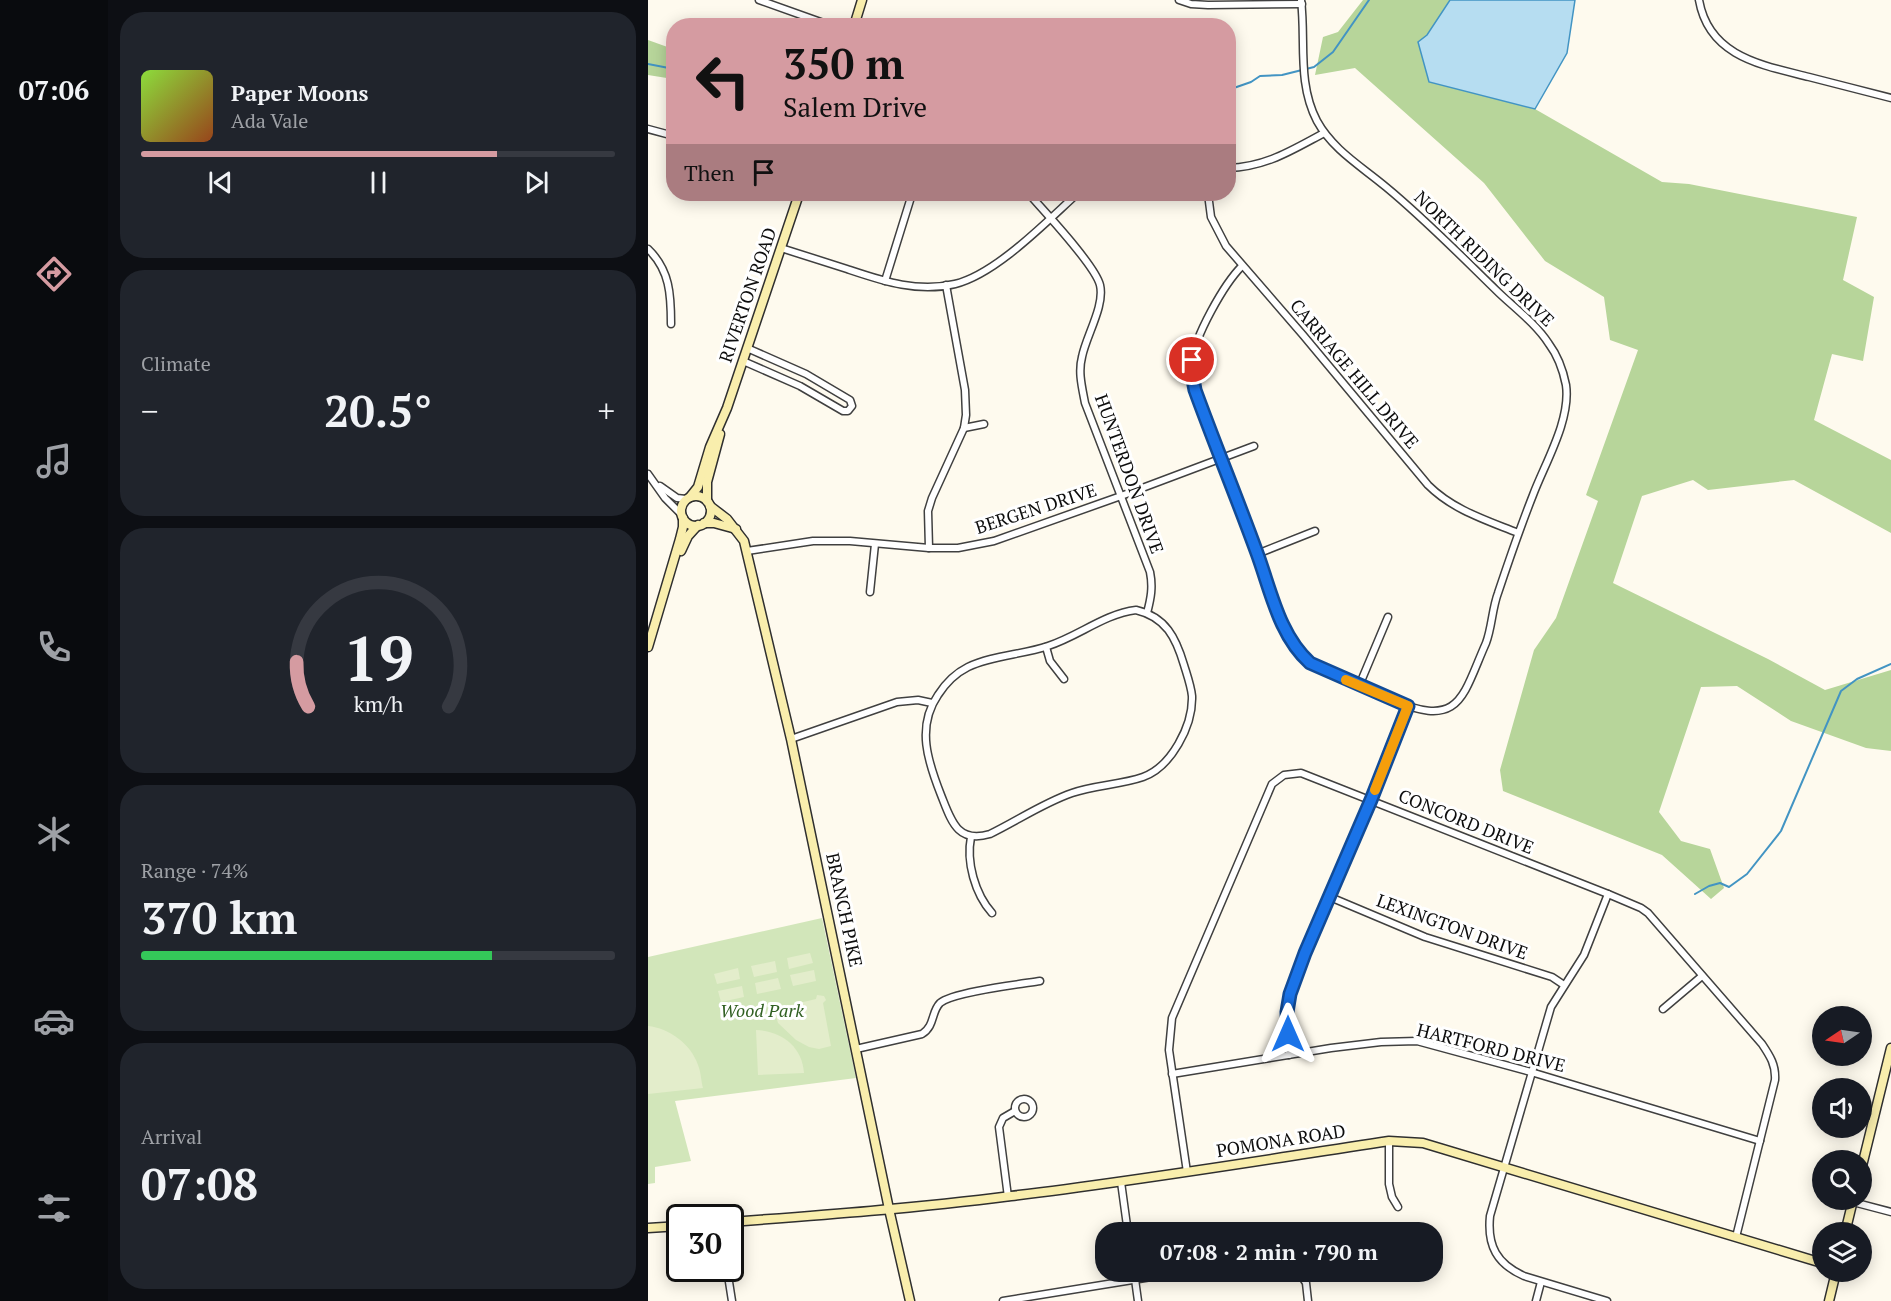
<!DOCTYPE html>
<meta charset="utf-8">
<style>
:root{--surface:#171b24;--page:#20242c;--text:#f1f3f6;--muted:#9ea1a6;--line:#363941;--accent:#d59ba1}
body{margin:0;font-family:"PT Serif",serif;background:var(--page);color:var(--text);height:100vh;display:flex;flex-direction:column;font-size:22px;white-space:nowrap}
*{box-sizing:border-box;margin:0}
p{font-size:20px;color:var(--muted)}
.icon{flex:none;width:33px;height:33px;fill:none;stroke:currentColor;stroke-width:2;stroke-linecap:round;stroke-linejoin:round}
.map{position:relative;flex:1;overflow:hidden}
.sheet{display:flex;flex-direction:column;gap:12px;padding:12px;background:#0d0f14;width:540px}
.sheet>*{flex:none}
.top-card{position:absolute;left:18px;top:18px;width:570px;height:183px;border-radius:24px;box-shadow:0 3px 15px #0003;background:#d59ba1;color:#111;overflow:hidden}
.needle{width:39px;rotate:257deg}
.tools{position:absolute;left:1164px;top:1006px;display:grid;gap:12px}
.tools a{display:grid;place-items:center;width:60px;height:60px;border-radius:50%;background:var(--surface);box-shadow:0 3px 15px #0003;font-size:30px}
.speed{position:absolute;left:18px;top:1204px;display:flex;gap:12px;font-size:30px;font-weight:700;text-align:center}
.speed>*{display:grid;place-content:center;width:78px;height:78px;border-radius:50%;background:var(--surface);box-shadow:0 3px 15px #0003;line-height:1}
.speed .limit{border:3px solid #111;border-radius:9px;background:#fff;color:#111}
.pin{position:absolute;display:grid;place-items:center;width:51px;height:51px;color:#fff;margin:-26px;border:3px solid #fff;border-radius:50%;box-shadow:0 2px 6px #0007}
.me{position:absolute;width:66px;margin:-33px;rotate:0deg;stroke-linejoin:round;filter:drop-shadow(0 0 4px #0008)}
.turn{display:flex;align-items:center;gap:21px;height:126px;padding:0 18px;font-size:27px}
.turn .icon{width:78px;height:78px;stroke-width:2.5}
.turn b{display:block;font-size:42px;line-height:51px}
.then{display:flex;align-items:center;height:57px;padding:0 18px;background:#0003;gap:12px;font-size:22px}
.big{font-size:45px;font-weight:800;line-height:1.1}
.sheet .card{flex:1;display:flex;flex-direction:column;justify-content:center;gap:9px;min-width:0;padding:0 21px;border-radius:24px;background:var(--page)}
.sheet .dial{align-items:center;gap:0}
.dial svg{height:156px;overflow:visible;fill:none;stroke:var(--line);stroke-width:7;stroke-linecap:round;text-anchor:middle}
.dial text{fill:var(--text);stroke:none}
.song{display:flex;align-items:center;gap:18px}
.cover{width:72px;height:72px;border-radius:9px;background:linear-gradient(135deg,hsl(90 70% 55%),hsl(20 70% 35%))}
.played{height:6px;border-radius:3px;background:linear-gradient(90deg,var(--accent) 75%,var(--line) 75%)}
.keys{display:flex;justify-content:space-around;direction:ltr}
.heat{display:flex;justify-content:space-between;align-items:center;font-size:33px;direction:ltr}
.charge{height:9px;border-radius:4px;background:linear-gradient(90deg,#34c759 74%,var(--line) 0)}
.trip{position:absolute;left:447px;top:1222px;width:348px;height:60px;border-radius:24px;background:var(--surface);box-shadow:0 3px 15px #0003;font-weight:800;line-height:60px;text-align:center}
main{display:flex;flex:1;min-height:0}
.tab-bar{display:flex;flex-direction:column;width:108px;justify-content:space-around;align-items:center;background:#090b0e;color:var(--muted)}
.tab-bar .icon{width:42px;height:42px}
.tab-bar .selected{color:var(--accent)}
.tab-bar b{font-size:27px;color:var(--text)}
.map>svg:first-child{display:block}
.green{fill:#d2e6ba}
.forest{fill:#b7d59a}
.pitch{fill:#e3edcb}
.water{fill:#b6ddf1;stroke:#4294c3;stroke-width:1.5}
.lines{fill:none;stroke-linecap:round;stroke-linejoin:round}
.stream{stroke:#4294c3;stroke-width:2}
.street-casing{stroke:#404040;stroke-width:9}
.secondary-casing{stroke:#2f2f2f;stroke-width:11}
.street{stroke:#fff;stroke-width:6}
.secondary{stroke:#f9eead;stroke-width:8}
.route-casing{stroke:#114b97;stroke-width:15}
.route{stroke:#1a73e8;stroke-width:10}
.slow{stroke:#f59e0b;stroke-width:10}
.labels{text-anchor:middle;stroke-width:6;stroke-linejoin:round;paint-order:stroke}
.street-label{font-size:18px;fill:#0d0d0d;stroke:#fff}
.park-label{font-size:18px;font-style:italic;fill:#316022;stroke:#fff}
</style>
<main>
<nav class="tab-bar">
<b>07:06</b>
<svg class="icon selected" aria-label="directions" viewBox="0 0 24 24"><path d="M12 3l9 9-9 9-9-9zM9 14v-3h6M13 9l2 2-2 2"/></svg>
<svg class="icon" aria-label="music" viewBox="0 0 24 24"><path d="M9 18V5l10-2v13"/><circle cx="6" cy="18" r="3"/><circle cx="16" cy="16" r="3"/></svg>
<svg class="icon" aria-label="phone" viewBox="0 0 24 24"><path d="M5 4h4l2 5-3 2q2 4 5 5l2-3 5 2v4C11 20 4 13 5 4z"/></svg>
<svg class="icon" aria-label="climate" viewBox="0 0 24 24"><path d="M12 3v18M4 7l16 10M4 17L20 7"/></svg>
<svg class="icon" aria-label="car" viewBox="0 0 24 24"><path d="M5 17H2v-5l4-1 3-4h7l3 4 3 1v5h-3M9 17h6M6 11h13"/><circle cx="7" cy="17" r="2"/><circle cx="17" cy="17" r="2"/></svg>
<svg class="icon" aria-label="filters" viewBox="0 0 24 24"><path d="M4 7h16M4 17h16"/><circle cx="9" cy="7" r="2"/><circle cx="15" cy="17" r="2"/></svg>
</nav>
<section class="sheet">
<div class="card">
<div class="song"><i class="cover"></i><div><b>Paper Moons</b><p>Ada Vale</p></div></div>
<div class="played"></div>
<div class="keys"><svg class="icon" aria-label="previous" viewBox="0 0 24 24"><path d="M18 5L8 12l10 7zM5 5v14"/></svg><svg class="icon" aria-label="pause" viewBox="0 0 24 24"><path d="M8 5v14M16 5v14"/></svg><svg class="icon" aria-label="next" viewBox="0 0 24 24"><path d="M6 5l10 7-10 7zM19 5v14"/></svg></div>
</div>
<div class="card"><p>Climate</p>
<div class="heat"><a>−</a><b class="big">20.5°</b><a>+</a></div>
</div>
<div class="card dial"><svg viewBox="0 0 100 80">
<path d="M14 69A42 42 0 1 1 86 69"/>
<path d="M14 69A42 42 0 0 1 8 46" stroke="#d59ba1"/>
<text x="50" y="56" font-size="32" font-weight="700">19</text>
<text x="50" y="72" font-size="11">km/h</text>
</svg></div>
<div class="card"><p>Range · 74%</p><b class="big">370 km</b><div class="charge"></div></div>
<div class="card"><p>Arrival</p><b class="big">07:08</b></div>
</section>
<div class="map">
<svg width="1243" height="1301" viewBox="0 0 1243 1301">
<rect width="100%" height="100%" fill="#fefaee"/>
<polygon class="green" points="174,918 208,1078 27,1101 43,1161 7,1167 7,1183 0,1184 0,957"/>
<g class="forest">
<polygon points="715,0 802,0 779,35 782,82 887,109 1014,182 1041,184 1209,217 1195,280 1226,297 1215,361 1184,354 1166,420 1243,460 1243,533 1146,480 1060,490 1045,480 994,496 965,583 1120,659 1177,690 1243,670 1243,751 1218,748 1143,721 1089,686 1053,687 1011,812 1033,841 1062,849 1076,888 1063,899 1014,855 855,791 852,770 886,650 908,618 950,501 938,495 990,350 962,340 956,297 897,261 836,183 707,68 667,75 675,37 690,32"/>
<polygon points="0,40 25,49 25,79 0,75"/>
</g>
<g class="pitch">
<polygon points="162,953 165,963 141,969 139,958"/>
<polygon points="127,961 129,972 106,977 103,966"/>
<polygon points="90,968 92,979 69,984 66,974"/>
<polygon points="166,970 168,981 145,986 142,975"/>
<polygon points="130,978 133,989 109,994 107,983"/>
<polygon points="94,986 96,997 73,1002 70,991"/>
<polygon points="169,995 176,996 178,1000 175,1003 183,1046 171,1049 161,1047 148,1040 130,1023 126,1009 168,999"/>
<path d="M0,1026C21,1028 43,1044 50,1065C53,1072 53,1081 55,1088L0,1094Z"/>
<path d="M108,1030C133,1031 154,1046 156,1073L110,1075Z"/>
</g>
<polygon class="water" points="802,0 927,0 919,53 887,109 781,82 770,42 779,35"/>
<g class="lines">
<g class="stream">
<polyline points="0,64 26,69"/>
<polyline points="580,90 603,82 612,76 634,75 666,67 685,52 721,0"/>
<polyline points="1047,894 1061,886 1072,883 1081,887 1099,874 1133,831 1193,691 1209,679 1243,664"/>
</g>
<g class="street-casing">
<g id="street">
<polyline points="111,0 184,26"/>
<polyline points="531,0 543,4 560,5 654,4"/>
<path d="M1051,0C1061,57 1114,65 1161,77C1188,84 1216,91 1243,98"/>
<polyline points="0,129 26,136"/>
<path d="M580,168C618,167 644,150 676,133"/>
<path d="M381,194C396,211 447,265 452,285C457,306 438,336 434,357C430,372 434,387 437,403L502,572C505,587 503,598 499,613"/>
<path d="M560,194L563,217L578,246L655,335L780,485C805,510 838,520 870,533"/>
<path d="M133,248C155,255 177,262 199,269C235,281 269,293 307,284C348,274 398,222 429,194"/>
<path d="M0,249C22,270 23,295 23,324"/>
<path d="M594,266C576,284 546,337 544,362C543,371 545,381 547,390C567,445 589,498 609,553C620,582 631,632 652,654C670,672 719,689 744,700C813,729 814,697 838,643C844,627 844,609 850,593C861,560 872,528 885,495C897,463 923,420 918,385C915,370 910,356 901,344C888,324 868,309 851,293C814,257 778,220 738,187C713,166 685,150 669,121C649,83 658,40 653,0"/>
<polyline points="237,281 264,194"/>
<polyline points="95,361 152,386 195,411 200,411 204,406 202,400 158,374 99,348"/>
<polyline points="316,428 336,424"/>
<polyline points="0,474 17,498 34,515"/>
<polyline points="12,486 29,498 38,499"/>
<polyline points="281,548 280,511 284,498 316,428 318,415 317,390 298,285"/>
<polyline points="99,551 165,541 202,541 281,548 310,548 346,541 473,496 606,446"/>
<polyline points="609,554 667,531"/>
<polyline points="222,592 227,544"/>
<path d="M488,610C518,617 528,638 536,665C539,675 543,686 544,696C545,726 523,767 495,777C472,785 446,785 424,793C395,803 369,821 342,834C309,844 303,820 293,795C280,762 268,727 290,695C297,684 308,673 320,667C345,655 374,655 400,646C431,636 456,614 488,610Z"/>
<polyline points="398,647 402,661 416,679"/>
<polyline points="711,686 740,617"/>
<polyline points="143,739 249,702 270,700 284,703"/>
<path d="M323,837C318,862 327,894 344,913"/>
<polyline points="682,897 777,937 904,977 916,985"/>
<polyline points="1015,1009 1054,976"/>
<path d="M208,1049L274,1034C287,1026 283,1012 292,1003C304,992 373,984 392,981"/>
<polyline points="641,1055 639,1012 642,994 657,953 723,800 760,706"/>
<polyline points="524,1074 683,1048 733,1042 769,1041 883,1072 1112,1141"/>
<circle cx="376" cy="1108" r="9"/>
<polyline points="741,1141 741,1184 744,1197 750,1207"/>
<path d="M539,1172L521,1050L524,1018L624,784L636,775L653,773L960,894L993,908L1000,913L1114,1044C1122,1056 1128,1065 1127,1080L1088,1237"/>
<polyline points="473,1182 480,1233"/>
<polyline points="360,1197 351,1127 355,1118 367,1111"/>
<polyline points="1205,1202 1243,1212"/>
<polyline points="79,1269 84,1301"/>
<polyline points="486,1272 490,1301"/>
<polyline points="651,1272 658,1283 660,1301"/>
<polyline points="355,1301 534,1272"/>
<polyline points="888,1301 893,1282"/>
<path d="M959,1301L876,1276C849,1264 839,1246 842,1216L903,1007L936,955L960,894"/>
</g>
</g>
<g class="secondary-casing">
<g id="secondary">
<polyline points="206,26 214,0"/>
<circle cx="48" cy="511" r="15"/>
<polyline points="42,497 50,487 62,447 79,408 151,194"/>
<polyline points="59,501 59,482 72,434"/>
<polyline points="62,506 79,519 96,541 143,739 241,1209 262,1301"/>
<polyline points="56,523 66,523 88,529"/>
<polyline points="33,551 40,536 50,525"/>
<polyline points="0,647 32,539 35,527 35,518"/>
<polyline points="1214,1166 1243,1048"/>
<path d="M82,1222C176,1215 270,1208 363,1196C489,1181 615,1160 741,1141L775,1143L1174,1263"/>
<polyline points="0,1228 32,1226"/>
<polyline points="1197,1233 1205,1200"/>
<polyline points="1181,1301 1188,1272"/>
</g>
</g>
<use href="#street" class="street"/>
<use href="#secondary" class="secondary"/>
</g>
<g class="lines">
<g class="route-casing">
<path id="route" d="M544,360V374L547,390C567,445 589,498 609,553C623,591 631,635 662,663L760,706L723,800L657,953L642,994L639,1012L640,1034"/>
</g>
<use href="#route" class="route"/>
<polyline class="slow" points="698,680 760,706 727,790"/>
</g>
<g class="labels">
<g class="street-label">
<text transform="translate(836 259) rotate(44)" y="6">NORTH RIDING DRIVE</text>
<text transform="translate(100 295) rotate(-71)" y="6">RIVERTON ROAD</text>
<text transform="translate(706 374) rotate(50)" y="6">CARRIAGE HILL DRIVE</text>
<text transform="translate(481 474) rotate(70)" y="6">HUNTERDON DRIVE</text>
<text transform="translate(388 509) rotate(-18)" y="6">BERGEN DRIVE</text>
<text transform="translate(818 822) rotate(22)" y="6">CONCORD DRIVE</text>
<text transform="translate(196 910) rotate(78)" y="6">BRANCH PIKE</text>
<text transform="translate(804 927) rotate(20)" y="6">LEXINGTON DRIVE</text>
<text transform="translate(843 1048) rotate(14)" y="6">HARTFORD DRIVE</text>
<text transform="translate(633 1141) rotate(-9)" y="6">POMONA ROAD</text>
</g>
<g class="park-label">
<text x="114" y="1017">Wood Park</text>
</g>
</g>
</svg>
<div class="tools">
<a><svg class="needle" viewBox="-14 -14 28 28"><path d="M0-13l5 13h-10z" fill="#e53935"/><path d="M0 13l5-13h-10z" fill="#9ea1a6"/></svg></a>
<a><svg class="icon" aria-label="sound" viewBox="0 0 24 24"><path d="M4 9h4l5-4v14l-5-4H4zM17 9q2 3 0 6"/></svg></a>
<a><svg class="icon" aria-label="search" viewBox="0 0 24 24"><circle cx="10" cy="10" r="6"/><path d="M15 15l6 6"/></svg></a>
<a><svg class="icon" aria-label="layers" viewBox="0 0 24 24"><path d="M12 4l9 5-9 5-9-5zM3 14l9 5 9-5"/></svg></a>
</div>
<div class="speed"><div class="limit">30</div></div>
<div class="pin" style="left:544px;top:360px;background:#d93025"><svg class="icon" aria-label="arrive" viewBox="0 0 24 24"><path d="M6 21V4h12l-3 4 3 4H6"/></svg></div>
<svg class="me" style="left:640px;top:1034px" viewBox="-20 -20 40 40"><path d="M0-17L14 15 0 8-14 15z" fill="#1a73e8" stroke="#fff" stroke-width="4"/></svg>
<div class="trip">07:08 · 2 min · 790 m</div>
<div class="top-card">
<div class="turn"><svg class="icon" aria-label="left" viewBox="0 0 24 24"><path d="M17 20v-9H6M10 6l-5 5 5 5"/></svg><div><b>350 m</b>Salem Drive</div></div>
<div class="then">Then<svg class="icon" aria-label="arrive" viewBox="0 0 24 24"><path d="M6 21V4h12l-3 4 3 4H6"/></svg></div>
</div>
</div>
</main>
